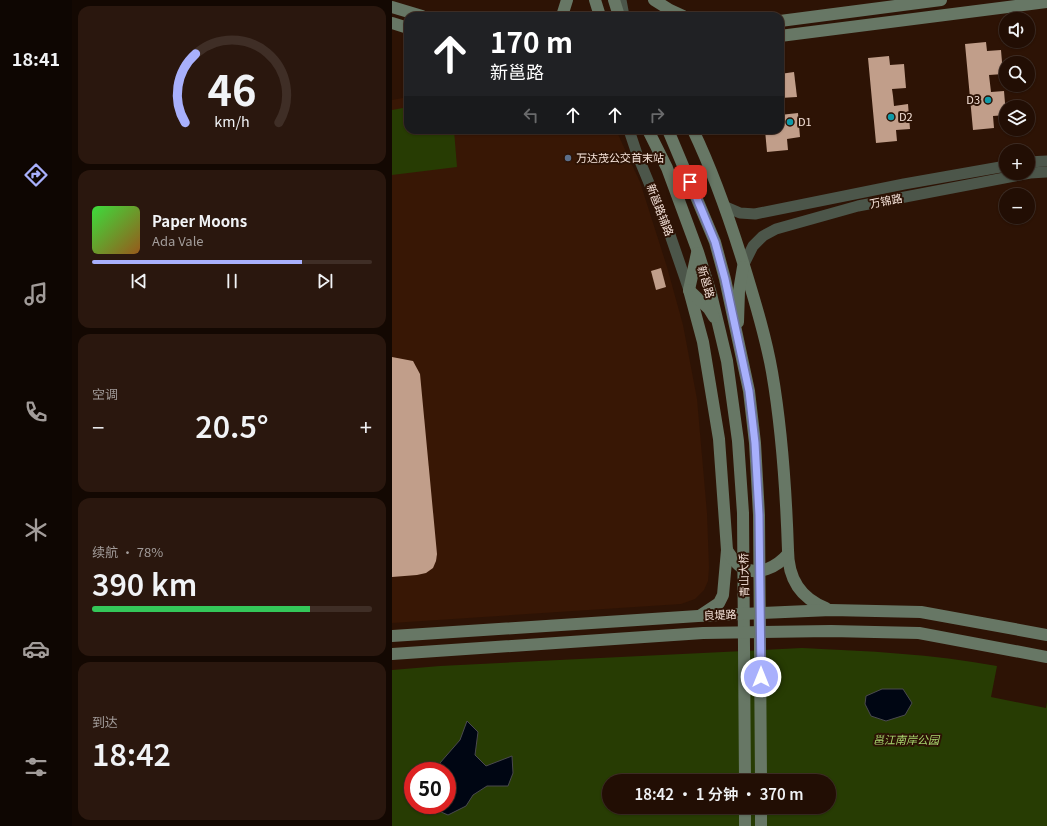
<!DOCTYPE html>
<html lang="zh">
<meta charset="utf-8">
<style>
:root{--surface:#220e04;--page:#2a170e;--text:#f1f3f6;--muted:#a29c9a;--line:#3f2e26;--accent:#a8b0fc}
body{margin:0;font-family:Georgia,"Noto Sans SC",serif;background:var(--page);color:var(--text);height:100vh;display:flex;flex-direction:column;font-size:15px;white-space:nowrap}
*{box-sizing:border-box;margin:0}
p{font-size:13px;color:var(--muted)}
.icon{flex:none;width:22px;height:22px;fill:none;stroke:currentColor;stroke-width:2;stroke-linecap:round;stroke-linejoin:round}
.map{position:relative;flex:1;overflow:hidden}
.side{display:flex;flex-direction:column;gap:6px;padding:6px;background:#130802;width:320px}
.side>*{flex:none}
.guide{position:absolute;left:12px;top:12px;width:380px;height:122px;border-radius:12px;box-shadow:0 1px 3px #0004,0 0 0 1px var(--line);background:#202124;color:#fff;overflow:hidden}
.tools{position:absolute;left:607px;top:12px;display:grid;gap:8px}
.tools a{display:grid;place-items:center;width:36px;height:36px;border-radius:50%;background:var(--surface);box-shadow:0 1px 3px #0004,0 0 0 1px var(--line);font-size:20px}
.speed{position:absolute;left:12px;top:762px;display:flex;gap:8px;font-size:20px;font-weight:700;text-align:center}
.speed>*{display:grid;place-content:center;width:52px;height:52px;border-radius:50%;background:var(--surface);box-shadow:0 1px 3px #0004,0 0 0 1px var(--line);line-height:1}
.speed .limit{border:6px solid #d22;background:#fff;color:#111}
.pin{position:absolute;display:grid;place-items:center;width:34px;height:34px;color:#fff;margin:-17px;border-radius:8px;box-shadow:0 2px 6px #0006}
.me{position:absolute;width:44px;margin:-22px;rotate:0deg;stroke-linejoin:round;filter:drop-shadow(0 0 3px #0008)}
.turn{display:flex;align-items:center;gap:14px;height:84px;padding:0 20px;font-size:18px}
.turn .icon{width:52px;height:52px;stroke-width:2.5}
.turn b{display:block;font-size:28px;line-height:34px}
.lanes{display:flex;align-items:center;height:38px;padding:0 20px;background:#0003;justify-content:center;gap:20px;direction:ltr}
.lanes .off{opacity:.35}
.big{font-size:30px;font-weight:600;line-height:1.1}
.side .widget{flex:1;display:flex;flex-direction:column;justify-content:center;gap:6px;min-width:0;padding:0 14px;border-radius:12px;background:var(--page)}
.side .dial{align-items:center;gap:0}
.dial svg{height:104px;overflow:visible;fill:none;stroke:var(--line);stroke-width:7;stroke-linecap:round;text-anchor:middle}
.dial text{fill:var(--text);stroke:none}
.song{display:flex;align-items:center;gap:12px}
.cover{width:48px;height:48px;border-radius:6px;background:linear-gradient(135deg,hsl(120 70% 55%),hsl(30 70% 35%))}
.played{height:4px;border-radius:2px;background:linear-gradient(90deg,var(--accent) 75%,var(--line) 75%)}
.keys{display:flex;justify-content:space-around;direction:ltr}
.heat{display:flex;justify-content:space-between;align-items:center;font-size:22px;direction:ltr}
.charge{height:6px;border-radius:3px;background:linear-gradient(90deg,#34c759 78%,var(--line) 0)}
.trip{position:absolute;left:210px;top:774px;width:234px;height:40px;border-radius:20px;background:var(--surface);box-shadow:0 1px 3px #0004,0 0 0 1px var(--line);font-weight:600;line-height:40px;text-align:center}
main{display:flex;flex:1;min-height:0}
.tabs{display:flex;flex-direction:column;width:72px;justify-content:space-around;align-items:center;background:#0e0602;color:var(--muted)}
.tabs .icon{width:28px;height:28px}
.tabs .on{color:var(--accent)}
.tabs b{font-size:18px;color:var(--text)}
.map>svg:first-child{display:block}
.built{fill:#381705}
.green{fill:#273c03;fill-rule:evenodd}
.water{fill:#000613;stroke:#4a494f}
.building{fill:#c19e8a}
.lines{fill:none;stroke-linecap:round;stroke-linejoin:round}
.street{stroke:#4c564a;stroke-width:11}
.secondary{stroke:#677765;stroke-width:12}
.route-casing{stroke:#6d72a4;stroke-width:10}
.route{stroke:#a8b0fc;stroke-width:7}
.culture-dot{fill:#0f9aa8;stroke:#2d1305;stroke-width:1.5}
.service-dot{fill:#5c6f8a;stroke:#2d1305;stroke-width:1.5}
.labels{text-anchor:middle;stroke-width:4;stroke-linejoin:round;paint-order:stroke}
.poi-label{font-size:11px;fill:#f7e4db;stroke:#2d1305;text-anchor:start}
.street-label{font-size:11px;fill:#f7e4db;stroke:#2d1305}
.park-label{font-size:11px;font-style:italic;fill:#a9d76f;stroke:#2d1305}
</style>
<main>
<nav class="tabs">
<b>18:41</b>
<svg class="icon on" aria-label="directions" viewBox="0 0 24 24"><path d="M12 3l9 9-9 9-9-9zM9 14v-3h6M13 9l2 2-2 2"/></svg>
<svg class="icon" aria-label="music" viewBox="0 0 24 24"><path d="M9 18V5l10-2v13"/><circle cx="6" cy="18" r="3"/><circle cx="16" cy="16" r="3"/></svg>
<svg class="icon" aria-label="phone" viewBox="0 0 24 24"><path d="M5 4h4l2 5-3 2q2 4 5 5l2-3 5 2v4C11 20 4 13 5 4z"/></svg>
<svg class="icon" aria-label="climate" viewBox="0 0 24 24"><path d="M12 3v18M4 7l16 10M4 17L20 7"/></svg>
<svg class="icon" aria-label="car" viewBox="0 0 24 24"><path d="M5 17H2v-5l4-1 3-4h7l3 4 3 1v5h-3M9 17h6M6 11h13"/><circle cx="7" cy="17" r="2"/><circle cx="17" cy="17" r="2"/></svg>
<svg class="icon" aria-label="filters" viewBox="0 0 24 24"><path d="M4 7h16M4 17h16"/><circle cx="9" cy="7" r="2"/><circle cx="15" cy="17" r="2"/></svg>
</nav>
<section class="side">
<div class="widget dial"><svg viewBox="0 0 100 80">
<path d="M14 69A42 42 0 1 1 86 69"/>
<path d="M14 69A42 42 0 0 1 22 16" stroke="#a8b0fc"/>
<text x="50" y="56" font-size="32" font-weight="700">46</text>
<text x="50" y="72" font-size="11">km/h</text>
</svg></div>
<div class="widget">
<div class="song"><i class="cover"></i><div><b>Paper Moons</b><p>Ada Vale</p></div></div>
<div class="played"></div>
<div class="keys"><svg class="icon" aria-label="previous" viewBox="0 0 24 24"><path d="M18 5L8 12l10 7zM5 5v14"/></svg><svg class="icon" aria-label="pause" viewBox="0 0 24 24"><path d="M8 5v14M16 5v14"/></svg><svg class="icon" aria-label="next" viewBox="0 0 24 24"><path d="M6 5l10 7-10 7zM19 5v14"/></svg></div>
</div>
<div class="widget"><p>空调</p>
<div class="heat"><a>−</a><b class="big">20.5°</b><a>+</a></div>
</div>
<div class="widget"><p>续航 · 78%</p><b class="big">390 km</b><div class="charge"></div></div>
<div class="widget"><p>到达</p><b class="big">18:42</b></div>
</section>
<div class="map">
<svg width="655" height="826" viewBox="0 0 655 826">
<rect width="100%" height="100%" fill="#2d1305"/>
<polygon class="built" points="16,97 16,130 224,130 248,182 275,267 291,325 305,399 315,513 317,567 316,581 312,590 303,599 289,604 0,623 0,100"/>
<g class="green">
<polygon points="16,107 16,130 62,130 65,167 0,175 0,110"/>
<path d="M410,648C476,651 540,654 605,666L599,697L654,708L655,702V826H0V670L48,666ZM21,771H55V805H21ZM217,781H437V807H217Z"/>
</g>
<g class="water">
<polygon points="490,689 511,689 520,703 513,715 494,721 479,716 473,704 474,696"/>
<polygon points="75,721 86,732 83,755 94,766 120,756 121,773 116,786 95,786 81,795 74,806 56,815 33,805 55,805 55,771 41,771 68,740"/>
</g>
<g class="building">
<polygon points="594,42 595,51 609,50 611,74 597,75 599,92 612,91 614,115 601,116 602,128 581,130 573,44"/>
<polygon points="497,56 498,65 512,64 514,88 500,89 501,96 502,106 516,104 518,129 504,130 505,141 484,143 476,58"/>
<polygon points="402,72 405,97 388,98 388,74"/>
<polygon points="406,113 408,137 395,139 396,150 375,152 373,130 388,130 388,115"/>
<polygon points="269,268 274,287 264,290 259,271"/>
<polygon points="0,357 21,361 28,374 45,554 44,561 41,568 34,573 25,575 0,577"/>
</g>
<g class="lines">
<g class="street">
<polyline points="229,0 232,16"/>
<polyline points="237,130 245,154 276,229 297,290"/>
<polyline points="636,162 655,161"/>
<polyline points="334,207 348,213 363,214 512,184 614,166"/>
<polyline points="352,264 361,246 371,236 384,229 466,206 638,173 655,172"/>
</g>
<g class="secondary">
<polyline points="203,0 208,16"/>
<polyline points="222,0 227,16"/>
<polyline points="262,0 278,10 291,16"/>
<polyline points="0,7 30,16"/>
<polyline points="170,16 175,0"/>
<polyline points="388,21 549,0"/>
<polyline points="0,23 16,28"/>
<polyline points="388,36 655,2"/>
<polyline points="256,130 275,168 306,252 319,294 335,361 346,441 351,513 353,781"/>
<polyline points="276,130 323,242 333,279 357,391 363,443 367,515 369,781"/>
<path d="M301,130C323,176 339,223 354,272C364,305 374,338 380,372C390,430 394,490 396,550C396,578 408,598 434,608"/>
<polyline points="305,253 297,290 311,342 327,439 335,550 331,595 327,603 309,615"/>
<polyline points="297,290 317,309 322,317"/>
<polyline points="346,322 347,291 351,267"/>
<path d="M335,550C339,556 342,562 349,567C366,577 385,567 396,554"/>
<polyline points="0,636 306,616 439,610 529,612 655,635"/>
<polyline points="0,654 311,633 439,631 527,633 655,657"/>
<polyline points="353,807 353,826"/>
<polyline points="369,807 369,826"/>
</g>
</g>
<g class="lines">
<g class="route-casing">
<polyline id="route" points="298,182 323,242 333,279 357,391 363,443 367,515 369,677"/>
</g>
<use href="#route" class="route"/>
</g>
<g class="culture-dot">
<circle cx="596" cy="100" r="4"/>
<circle cx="499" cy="117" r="4"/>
<circle cx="398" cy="122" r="4"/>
</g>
<circle class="service-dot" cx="176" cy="158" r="4"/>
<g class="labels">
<g class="poi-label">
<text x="588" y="104" text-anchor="end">D3</text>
<text x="507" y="121">D2</text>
<text x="406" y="126">D1</text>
<text x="184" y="162">万达茂公交首末站</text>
</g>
<g class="street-label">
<text transform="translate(494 201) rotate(-11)" y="4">万锦路</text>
<text transform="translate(268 210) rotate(69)" y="4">新邕路辅路</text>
<text transform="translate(314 282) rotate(74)" y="4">新邕路</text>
<text transform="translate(352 575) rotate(-91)" y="4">青山大桥</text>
<text transform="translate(328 615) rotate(-3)" y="4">良堤路</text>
</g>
<g class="park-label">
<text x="514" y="744">邕江南岸公园</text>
</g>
</g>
</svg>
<div class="tools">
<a><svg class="icon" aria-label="sound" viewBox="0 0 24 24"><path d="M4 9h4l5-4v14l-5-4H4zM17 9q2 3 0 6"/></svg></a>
<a><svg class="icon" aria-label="search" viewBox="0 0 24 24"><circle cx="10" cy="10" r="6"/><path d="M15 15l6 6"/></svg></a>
<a><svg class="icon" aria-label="layers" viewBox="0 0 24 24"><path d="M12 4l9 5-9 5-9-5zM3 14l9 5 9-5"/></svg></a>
<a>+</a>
<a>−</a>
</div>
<div class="speed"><div class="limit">50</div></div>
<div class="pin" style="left:298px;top:182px;background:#d93025"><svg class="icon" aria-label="arrive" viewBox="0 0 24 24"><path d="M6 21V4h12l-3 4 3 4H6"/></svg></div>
<svg class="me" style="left:369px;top:677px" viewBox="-20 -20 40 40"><circle r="17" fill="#a8b0fc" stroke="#fff" stroke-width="3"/><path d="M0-11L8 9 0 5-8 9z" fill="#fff"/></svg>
<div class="trip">18:42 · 1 分钟 · 370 m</div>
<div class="guide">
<div class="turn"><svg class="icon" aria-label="ahead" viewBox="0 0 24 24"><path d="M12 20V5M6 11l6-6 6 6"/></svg><div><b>170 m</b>新邕路</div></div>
<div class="lanes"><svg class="icon off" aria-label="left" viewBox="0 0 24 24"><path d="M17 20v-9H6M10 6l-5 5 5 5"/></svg><svg class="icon" aria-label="ahead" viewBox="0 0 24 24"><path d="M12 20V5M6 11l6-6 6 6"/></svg><svg class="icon" aria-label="ahead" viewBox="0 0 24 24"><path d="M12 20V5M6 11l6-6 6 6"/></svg><svg class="icon off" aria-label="right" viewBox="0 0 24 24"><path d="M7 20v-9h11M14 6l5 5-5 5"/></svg></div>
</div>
</div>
</main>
